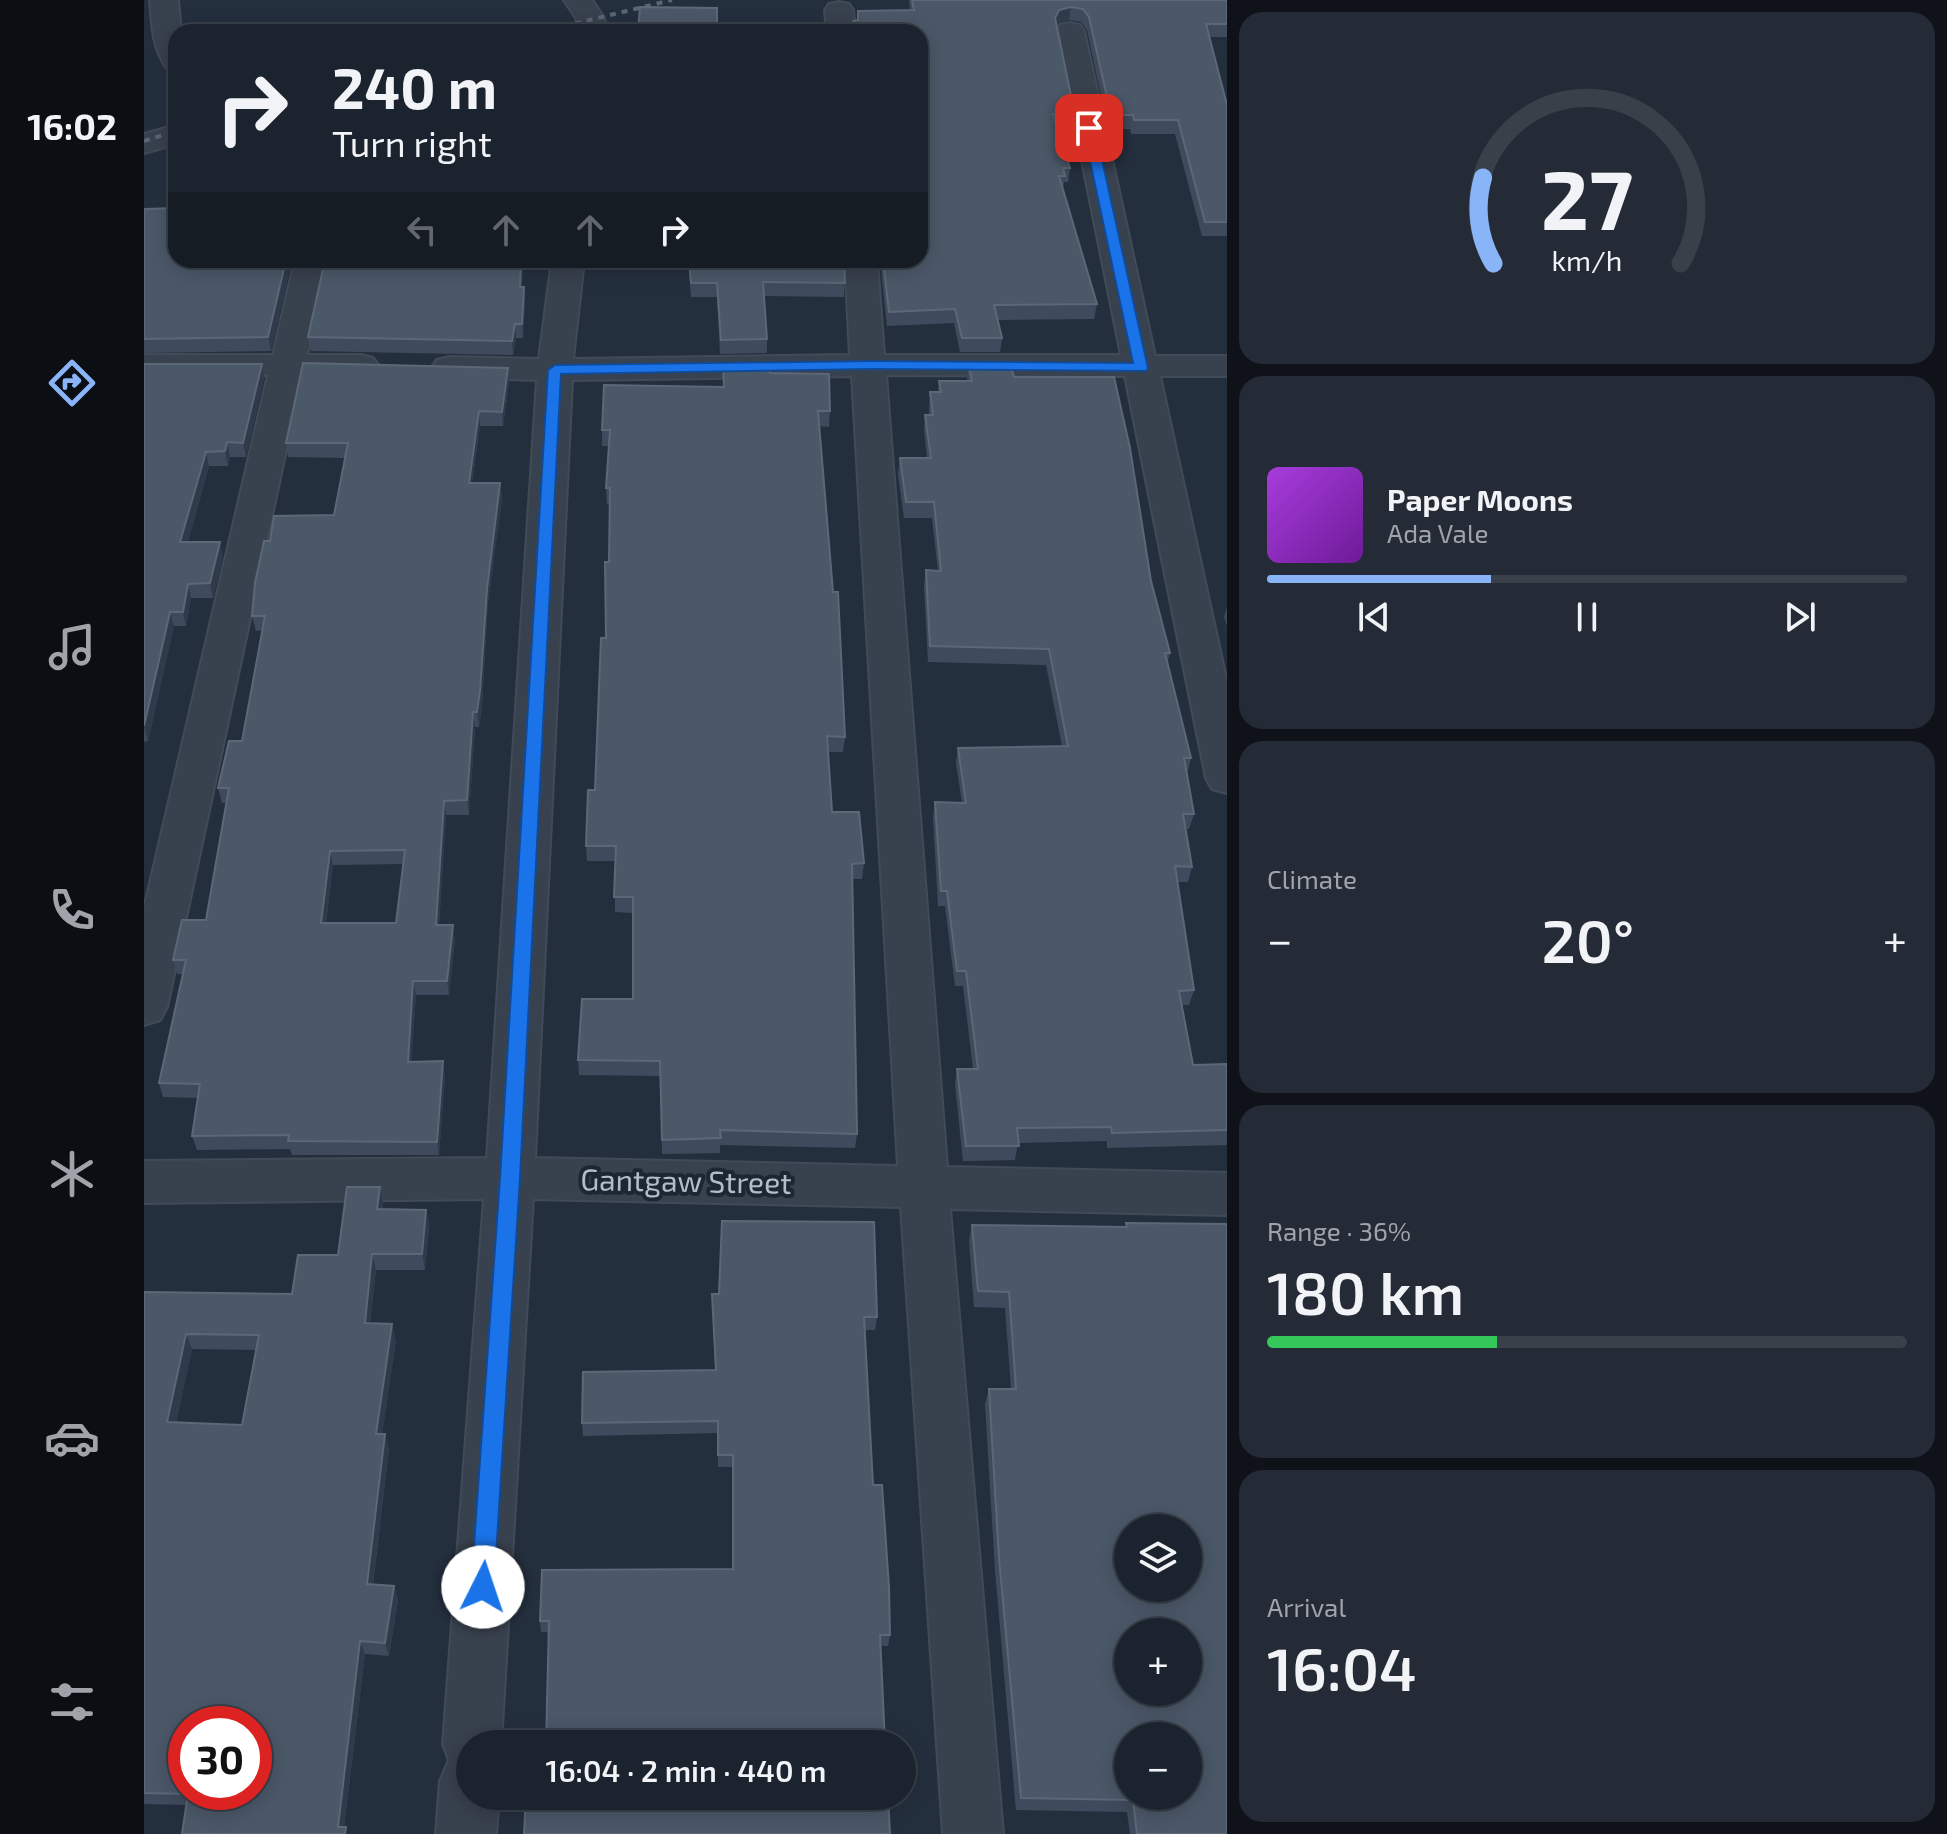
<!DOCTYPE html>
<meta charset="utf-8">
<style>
:root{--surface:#1b232e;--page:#242b36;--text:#f1f3f6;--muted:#a0a4aa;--line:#39404a;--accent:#8ab4f8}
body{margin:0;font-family:"Exo 2",sans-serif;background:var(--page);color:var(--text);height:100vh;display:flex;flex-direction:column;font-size:30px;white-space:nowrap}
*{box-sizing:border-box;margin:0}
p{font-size:26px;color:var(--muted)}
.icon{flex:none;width:44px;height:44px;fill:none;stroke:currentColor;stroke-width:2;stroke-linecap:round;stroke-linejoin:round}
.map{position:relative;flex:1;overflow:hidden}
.panel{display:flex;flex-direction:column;gap:12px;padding:12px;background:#0f1319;width:720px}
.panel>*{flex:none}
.top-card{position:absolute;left:24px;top:24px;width:760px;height:244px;border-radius:24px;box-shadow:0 4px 20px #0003,0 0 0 2px var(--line);background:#1b232e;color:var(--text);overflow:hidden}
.buttons{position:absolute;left:970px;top:1514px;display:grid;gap:16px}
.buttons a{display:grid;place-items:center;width:88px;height:88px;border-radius:50%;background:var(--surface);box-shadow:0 4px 20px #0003,0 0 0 2px var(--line);font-size:40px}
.speed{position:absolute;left:24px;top:1706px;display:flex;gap:16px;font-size:40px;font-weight:700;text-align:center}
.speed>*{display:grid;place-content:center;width:104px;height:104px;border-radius:50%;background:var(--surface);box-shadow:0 4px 20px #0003,0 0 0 2px var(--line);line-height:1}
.speed .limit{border:12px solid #d22;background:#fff;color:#111}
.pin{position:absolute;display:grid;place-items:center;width:68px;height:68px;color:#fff;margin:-34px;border-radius:16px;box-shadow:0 4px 12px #0006}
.me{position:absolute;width:88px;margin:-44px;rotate:4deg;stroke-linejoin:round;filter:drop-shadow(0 0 6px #0008)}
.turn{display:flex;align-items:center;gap:28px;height:168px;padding:0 32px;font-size:36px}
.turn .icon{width:104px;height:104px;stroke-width:2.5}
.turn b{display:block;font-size:56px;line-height:68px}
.lanes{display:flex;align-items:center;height:76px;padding:0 32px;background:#0003;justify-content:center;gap:40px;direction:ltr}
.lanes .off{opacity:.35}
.big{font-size:60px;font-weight:600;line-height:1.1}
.panel .card{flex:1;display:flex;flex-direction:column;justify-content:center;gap:12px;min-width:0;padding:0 28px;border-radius:24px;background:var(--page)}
.panel .dial{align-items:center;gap:0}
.dial svg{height:208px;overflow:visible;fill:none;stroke:var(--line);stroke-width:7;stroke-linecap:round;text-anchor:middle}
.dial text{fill:var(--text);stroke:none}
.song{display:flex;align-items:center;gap:24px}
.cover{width:96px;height:96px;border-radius:12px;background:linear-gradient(135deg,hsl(280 70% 55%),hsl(280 70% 35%))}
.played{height:8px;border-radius:4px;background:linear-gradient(90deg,var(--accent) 35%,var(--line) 35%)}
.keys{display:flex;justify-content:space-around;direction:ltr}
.heat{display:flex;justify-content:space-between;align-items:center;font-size:44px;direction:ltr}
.charge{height:12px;border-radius:6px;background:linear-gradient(90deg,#34c759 36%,var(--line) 0)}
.trip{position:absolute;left:312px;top:1730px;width:460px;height:80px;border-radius:40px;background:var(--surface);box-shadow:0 4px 20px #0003,0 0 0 2px var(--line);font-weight:600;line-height:80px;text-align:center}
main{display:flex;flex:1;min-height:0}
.tab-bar{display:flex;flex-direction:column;width:144px;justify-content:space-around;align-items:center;background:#0b0e12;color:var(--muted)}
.tab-bar .icon{width:56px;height:56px}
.tab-bar .on{color:var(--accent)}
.tab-bar b{font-size:36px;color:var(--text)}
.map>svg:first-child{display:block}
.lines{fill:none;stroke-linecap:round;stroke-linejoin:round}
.minor-casing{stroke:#414a57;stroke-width:4}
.minor{fill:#38414e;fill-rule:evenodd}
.rail{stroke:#5a6575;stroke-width:4;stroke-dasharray:6 6;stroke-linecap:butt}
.wall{fill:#3f4b5c;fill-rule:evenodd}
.shaded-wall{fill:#2f3b4b}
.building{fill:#4b5868;stroke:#5c6777;stroke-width:2;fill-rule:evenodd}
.route{fill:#1a73e8;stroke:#114b97;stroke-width:2}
.labels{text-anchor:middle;stroke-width:8;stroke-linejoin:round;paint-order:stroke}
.street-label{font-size:30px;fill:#b4bcc9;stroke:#1d2633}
</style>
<main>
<nav class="tab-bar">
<b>16:02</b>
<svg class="icon on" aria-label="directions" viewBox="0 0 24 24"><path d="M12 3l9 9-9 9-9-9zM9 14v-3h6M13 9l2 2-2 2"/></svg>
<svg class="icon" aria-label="music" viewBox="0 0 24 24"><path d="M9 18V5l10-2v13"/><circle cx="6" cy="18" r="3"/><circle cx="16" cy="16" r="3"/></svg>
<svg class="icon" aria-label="phone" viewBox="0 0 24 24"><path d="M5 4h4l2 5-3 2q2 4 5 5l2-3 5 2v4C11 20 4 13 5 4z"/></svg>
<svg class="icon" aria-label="climate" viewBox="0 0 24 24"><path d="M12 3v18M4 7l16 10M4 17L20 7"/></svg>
<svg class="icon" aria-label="car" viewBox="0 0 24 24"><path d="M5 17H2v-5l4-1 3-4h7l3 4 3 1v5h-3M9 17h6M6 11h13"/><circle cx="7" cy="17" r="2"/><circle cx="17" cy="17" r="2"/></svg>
<svg class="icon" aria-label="filters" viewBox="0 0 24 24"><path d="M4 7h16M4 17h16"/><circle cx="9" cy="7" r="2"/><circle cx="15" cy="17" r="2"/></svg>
</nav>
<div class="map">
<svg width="1083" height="1834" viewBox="0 0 1083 1834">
<rect width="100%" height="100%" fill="#242f3e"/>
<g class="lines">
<g class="minor-casing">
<g id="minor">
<path d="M6,0H34L37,32H32V70L22,67C8,47 8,23 6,0Z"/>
<polygon points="420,0 448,0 460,18 463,32 435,32 432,18"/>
<polygon points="695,2 705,4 709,10 711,32 683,32 681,10 685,4"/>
<path d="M926,23L936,25L940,31L1011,356H1083V376H1016L1083,683V793L1068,789L1062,778L981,376L742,375L803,1167L1083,1173V1215L806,1209L859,1834H799L757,1207L389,1199L357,1744H326V1796H355L352,1834H292L296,1781L305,1760L299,1744L340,1199L0,1203V1161L343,1158L393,380L305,377L293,374L288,367L293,360L305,357L395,359L408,260H440L429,359L706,355L701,260H733L740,355H977L912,31L916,25ZM708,376L754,1166L391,1158L428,380Z"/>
<polygon points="32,125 32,144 0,153 0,134"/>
<polygon points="151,260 183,260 163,355 217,355 229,358 234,365 229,372 217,375 158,375 23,1007 16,1020 0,1025 0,909 124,375 0,375 0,355 129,355"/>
</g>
</g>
<use href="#minor" class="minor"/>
<g class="rail">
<polyline points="396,32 528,0"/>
<polyline points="0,141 32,131"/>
</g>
</g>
<g class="wall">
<polygon points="765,0 1083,0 1083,37 1066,37 1083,105 1083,236 1058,236 1031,134 987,134 986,129 964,129 943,30 937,22 925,20 914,23 912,25 931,115 928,128 914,128 926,168 924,182 920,182 919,188 953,304 950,319 853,320 858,338 856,352 816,352 810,323 743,326 736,260 776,260 776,32 708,32 709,21 766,10"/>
<polygon points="0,209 32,260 148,260 127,351 0,353"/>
<polygon points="181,260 379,260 378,287 380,287 381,301 379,338 372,338 369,355 167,351 164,337"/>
<polygon points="544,260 700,260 700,297 620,296 623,339 623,353 576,354 573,297 547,297"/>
<polygon points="824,363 870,377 1007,581 1026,653 1023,663 1047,758 1043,774 1050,814 1045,829 1042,829 1048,867 1044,882 1033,882 1050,990 1045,1005 1038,1005 1049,1065 1083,1064 1083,1145 963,1148 963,1141 874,1143 871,1160 819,1161 811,1084 813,1069 829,1069 819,986 811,986 801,906 794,906 789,818 791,802 818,803 812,763 814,748 918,746 902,665 784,662 780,586 782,570 794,571 788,518 760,518 754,474 756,458 783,458 780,430 781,415 785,415 785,408 786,392 794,392 795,381 823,381"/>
<polygon points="0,364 118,364 120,378 102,457 86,457 84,466 65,466 44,542 79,556 69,598 47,598 42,626 30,626 4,741 0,742"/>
<polygon points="579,365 626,373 686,411 685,427 675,426 701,737 699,752 684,752 688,812 720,863 718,879 708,879 713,1134 711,1148 576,1145 576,1153 518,1154 517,1076 435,1075 434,1060 489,999 489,913 471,912 471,861 443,861 442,846 451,790 462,638 465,562 466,504 463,504 462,488 465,446 458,446 458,430 579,387"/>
<path d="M365,382L359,426H336L328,483H356L358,498L344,603L338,705L335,727H331L325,815H302L295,925L311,939L305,995H272L267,1062L301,1075L295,1155H148L146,1149L53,1150L48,1136L54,1098L19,1097L15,1083L39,974H33L29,960L62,920L83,803H78L74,788L98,741L118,630L112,631L108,616L126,541L190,515L201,458L144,457L142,443ZM259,864L252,923H182L189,865Z"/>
<polygon points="1083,607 1083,626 1080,617"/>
<path d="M239,1203V1209L282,1210L285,1226L281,1270H232L226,1323L252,1340L238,1434L245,1449L229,1585L250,1586L254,1600L245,1656L221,1654L200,1827L42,1805L0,1804V1292L148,1294L194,1255ZM48,1349L112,1350L98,1425L32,1423Z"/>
<polygon points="982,1223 1083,1834 986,1834 983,1812 872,1810 851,1571 841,1404 845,1389 867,1389 861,1308 830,1307 825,1241 828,1225 981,1227"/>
<polygon points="568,1294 733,1317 731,1330 721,1330 729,1485 746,1635 744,1646 397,1632 396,1621 588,1569 589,1467 574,1467 574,1433 439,1436 438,1423 571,1370"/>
</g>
<g class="shaded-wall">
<polygon points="927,7 925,20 914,23 909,32 911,18 915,10"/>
<polygon points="142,260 148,260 127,351 124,337"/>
<polygon points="377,260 379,260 377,301 376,287"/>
<polygon points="380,287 381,301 379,338 378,324"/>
<polygon points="371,324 372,338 369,355 368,341"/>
<polygon points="118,364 120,378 102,457 99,443"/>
<polygon points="364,368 365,382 359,426 358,412"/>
<polygon points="335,411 336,426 326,497 325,483"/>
<polygon points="83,442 86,457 84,466 81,451"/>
<polygon points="62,452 65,466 40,556 36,542"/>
<polygon points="356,483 358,498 344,603 338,705 335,727 333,712 343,589"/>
<polygon points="76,542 79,556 69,598 66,583"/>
<polygon points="44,584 47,598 42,626 39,612"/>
<polygon points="26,612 30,626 4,741 0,726"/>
<polygon points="329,712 331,727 325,815 323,800"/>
<polygon points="300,801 302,815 294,939 292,925"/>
<polygon points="186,851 189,865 180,937 177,923"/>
<polygon points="309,925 311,939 305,995 303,981"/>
<polygon points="269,981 272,995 266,1075 264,1062"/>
<polygon points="299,1061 301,1075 295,1155 293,1142"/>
<polygon points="236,1187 239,1203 237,1225 233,1209"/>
<polygon points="282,1210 285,1226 281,1270 278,1254"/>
<polygon points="228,1254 232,1270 224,1338 221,1323"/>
<polygon points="248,1324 252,1340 236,1449 232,1434"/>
<polygon points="42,1334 48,1349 29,1437 23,1422"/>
<polygon points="241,1434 245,1449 227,1598 223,1584"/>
<polygon points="250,1586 254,1600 245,1656 241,1643"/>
<polygon points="216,1641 221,1654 199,1834 194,1827"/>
</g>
<g class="building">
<polygon points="768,0 1083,0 1083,24 1062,24 1083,105 1083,222 1061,222 1034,120 990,120 989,115 967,115 945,17 939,9 927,7 915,10 911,18 931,115 909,114 926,168 919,168 921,176 915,176 953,304 850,305 858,338 818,338 811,309 745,312 739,260 776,260 776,32 711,32 709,21 714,20 714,11 770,10"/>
<polygon points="496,7 573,8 573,32 494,32"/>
<polygon points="32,208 32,260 142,260 124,337 0,339 0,209"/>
<polygon points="181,260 377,260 376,287 380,287 378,324 371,324 368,341 164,337"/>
<polygon points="545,260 700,260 701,283 619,282 623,339 577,340 573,283 547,283"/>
<path d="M159,363L364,368L358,412L335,411L325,483H356L343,589L336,691L333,712H329L323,800L300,801L292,925H309L303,981H269L264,1062L299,1061L293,1142L144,1141L145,1135L48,1136L56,1084L15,1083L42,960H29L38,920H62L85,788H74L85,741H98L121,616H108L111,583L120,541H126L130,516L190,515L204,443H142ZM261,850L252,923H177L186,851Z"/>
<polygon points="824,363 866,363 870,377 970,377 986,448 1007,581 1026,653 1021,653 1047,758 1040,758 1050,814 1039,814 1048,867 1031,866 1050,990 1035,991 1049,1065 1083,1064 1083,1130 968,1133 967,1127 873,1128 875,1146 822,1146 813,1069 834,1069 822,971 813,971 803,891 797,891 791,802 822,803 814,748 924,746 905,649 786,646 782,570 797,571 790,502 762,502 756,458 787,458 781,415 789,415 786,392 797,392 795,381 828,381"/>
<polygon points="0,364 118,364 99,443 83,442 81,451 62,452 36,542 76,542 66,583 44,584 39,612 26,612 0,726"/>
<polygon points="579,365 626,365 626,373 685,374 686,411 674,411 689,592 694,592 701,737 683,736 688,812 715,812 720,863 708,864 713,1134 576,1130 577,1138 518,1140 516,1061 434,1060 438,999 489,999 489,897 470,897 472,846 442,846 444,790 451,790 457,638 462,638 461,562 465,562 466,488 462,488 466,430 458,430 460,385 580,387"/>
<path d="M203,1187H236L233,1209L282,1210L278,1254H228L221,1323L248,1324L232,1434H241L223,1584L250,1586L241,1643L216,1641L194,1827H202L201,1834H38L44,1794L0,1793V1292L148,1294L154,1255H194ZM42,1334L115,1335L98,1425L23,1422ZM42,1724H110V1792H42Z"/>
<polygon points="578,1221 730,1222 733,1317 720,1317 729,1485 738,1485 745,1587 746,1635 736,1635 741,1744 402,1744 405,1621 396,1621 398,1570 589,1569 589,1455 574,1455 574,1421 438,1423 439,1372 572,1370 568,1294 575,1294"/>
<path d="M982,1223L1083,1224V1834H993L989,1800L877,1798L855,1558L845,1389H872L865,1292L834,1291L828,1225L983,1227ZM984,1528H1044V1588H984ZM984,1632H1044V1692H984ZM984,1736H1044V1796H984Z"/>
<polygon points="382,1796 744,1796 746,1834 380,1834"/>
</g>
<polygon class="route" points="945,124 951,128 1004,368 1002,371 727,369 417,374 376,1178 350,1587 347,1595 339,1598 331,1595 327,1587 356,1178 404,370 411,365 727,361 989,363 939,128"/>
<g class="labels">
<g class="street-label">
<text transform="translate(542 1182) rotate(1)" y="10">Gantgaw Street</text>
</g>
</g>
</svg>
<div class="buttons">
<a><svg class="icon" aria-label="layers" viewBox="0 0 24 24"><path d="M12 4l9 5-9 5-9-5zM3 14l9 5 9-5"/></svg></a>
<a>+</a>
<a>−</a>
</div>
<div class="speed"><div class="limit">30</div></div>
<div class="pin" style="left:945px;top:128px;background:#d93025"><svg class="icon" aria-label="arrive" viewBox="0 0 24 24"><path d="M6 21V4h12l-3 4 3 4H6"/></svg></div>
<svg class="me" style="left:339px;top:1587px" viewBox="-20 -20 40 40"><circle r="19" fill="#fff"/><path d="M0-13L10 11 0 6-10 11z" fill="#1a73e8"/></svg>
<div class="trip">16:04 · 2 min · 440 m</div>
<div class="top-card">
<div class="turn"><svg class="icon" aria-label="right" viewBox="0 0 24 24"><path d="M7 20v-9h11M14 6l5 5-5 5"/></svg><div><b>240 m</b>Turn right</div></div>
<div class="lanes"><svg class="icon off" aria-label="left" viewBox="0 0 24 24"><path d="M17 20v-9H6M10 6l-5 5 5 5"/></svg><svg class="icon off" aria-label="ahead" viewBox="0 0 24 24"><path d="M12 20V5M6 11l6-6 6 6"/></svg><svg class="icon off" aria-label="ahead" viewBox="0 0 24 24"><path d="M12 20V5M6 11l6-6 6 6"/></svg><svg class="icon" aria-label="right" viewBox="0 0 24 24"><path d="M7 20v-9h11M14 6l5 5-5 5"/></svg></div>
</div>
</div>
<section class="panel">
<div class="card dial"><svg viewBox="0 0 100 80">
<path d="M14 69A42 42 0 1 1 86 69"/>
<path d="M14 69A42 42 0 0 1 10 36" stroke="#8ab4f8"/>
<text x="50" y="56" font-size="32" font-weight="700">27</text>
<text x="50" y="72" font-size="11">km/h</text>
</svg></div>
<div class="card">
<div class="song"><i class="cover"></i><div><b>Paper Moons</b><p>Ada Vale</p></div></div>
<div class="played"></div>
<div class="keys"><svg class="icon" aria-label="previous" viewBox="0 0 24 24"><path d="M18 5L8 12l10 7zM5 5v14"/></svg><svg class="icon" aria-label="pause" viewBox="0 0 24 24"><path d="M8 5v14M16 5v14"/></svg><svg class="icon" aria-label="next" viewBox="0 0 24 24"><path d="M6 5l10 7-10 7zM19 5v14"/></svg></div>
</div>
<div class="card"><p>Climate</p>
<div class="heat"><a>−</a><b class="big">20°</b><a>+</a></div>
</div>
<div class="card"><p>Range · 36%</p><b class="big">180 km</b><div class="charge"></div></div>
<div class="card"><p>Arrival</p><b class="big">16:04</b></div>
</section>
</main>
